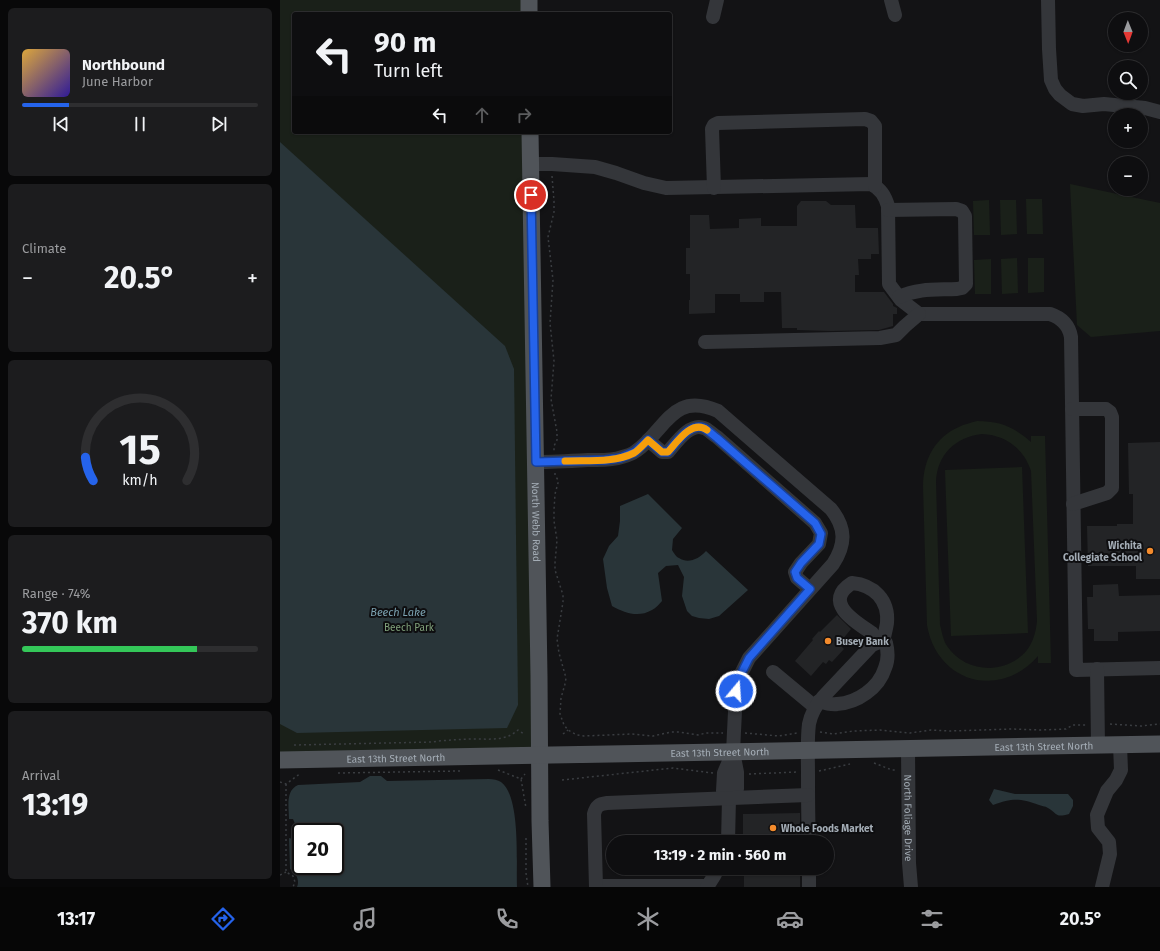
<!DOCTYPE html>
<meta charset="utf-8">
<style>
:root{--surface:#0e0e10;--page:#1c1c1e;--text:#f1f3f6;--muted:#9b9c9f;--line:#2e2e30;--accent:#2563eb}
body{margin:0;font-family:"Fira Sans",sans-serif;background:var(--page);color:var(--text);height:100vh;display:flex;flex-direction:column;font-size:15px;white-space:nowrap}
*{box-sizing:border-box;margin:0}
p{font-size:13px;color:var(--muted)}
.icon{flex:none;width:22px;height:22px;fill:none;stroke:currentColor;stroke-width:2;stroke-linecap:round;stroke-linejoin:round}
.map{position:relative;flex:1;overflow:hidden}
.side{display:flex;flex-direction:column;gap:8px;padding:8px;background:#080809;width:280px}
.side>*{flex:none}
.banner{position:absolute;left:12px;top:12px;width:380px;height:122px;border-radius:4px;box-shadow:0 1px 3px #0004,0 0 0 1px var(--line);background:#0e0e10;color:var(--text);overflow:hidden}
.needle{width:26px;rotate:179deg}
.buttons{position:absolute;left:828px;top:12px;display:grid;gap:8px}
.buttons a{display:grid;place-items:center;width:40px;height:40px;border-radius:50%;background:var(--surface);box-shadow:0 1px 3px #0004,0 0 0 1px var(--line);font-size:20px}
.speed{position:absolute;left:12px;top:823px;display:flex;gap:8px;font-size:20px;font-weight:700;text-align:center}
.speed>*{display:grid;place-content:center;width:52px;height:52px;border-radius:50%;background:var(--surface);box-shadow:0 1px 3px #0004,0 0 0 1px var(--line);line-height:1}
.speed .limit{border:2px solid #111;border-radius:6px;background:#fff;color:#111}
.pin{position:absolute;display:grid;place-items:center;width:34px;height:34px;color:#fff;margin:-17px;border:2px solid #fff;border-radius:50%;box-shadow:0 1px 4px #0007}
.me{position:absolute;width:44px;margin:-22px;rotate:18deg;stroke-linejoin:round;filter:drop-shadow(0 0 3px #0008)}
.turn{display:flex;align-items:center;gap:14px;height:84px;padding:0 16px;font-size:18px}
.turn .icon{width:52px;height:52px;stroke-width:2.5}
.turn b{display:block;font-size:28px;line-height:34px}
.lanes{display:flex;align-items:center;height:38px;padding:0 16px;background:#0003;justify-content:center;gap:20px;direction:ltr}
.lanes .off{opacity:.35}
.big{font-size:30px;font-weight:700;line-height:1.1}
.side .widget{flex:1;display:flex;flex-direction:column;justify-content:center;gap:6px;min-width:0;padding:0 14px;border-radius:6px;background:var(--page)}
.side .dial{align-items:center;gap:0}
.dial svg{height:104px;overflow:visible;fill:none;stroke:var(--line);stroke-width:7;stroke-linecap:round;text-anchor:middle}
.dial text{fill:var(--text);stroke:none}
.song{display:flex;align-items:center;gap:12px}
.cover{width:48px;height:48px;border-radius:6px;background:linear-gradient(135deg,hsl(40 70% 55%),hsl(250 70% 35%))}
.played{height:4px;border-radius:2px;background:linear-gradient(90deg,var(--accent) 20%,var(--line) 20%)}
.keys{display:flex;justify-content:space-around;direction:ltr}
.heat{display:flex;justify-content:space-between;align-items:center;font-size:22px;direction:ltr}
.charge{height:6px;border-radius:3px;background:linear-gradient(90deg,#34c759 74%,var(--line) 0)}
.trip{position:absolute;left:326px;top:835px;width:228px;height:40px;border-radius:20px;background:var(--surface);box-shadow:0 1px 3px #0004,0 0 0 1px var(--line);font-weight:700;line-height:40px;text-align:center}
.menu{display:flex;height:64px;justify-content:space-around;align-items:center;background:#060606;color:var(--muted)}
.menu .icon{width:28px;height:28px}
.menu .on{color:var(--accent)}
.menu b{font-size:18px;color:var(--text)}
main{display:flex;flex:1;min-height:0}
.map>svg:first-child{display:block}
.green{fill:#1a2019;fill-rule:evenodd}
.water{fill:#293539;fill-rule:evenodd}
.building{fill:#232426}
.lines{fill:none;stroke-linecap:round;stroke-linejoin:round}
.path{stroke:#3a3d41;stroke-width:1.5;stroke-dasharray:2 3;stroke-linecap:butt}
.minor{stroke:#34363a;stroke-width:14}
.major{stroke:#505459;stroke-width:17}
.route-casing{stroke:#184099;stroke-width:10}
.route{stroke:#2563eb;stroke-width:7}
.slow{stroke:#f59e0b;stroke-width:7}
.poi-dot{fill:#f48b2c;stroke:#0e0e10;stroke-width:1.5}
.labels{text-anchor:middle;stroke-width:4;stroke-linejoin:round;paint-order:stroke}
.street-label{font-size:10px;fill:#a4adb6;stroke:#0e0e10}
.poi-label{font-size:10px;font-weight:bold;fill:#a4adb6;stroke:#0e0e10;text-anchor:start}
.park-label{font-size:10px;fill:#80a17b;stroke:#0e0e10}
.water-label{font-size:11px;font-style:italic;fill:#7ba2b1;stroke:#0e0e10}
</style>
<main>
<section class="side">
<div class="widget">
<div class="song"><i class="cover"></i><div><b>Northbound</b><p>June Harbor</p></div></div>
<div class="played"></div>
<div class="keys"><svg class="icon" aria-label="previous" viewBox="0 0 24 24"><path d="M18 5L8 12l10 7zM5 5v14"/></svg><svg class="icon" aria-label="pause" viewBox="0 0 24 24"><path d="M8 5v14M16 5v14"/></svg><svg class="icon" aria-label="next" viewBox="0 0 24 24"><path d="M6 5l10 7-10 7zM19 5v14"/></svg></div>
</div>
<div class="widget"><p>Climate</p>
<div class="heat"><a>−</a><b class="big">20.5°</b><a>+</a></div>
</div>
<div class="widget dial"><svg viewBox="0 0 100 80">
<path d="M14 69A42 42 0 1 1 86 69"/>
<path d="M14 69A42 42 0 0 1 8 51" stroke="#2563eb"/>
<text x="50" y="56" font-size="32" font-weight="700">15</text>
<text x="50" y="72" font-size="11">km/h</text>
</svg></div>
<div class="widget"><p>Range · 74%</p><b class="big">370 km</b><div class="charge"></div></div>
<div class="widget"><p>Arrival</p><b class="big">13:19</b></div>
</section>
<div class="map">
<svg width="880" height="887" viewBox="0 0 880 887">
<rect width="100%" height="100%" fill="#131315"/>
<g class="green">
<polygon points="0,0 247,0 247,14 14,14 14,132 249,132 260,756 0,760"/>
<polygon points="790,184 880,203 880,331 811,337 797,325"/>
<polygon points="762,199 763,234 747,234 746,199"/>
<polygon points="709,200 710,235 694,235 693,201"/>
<polygon points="720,200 736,200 737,234 721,235"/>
<polygon points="737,258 738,293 722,294 721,259"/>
<polygon points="748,258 764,258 764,292 748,293"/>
<polygon points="711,259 711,294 695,294 694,260"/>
<path d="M697,421C720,421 734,427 751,442V436H765L771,663H758V656C720,700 657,683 647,625L643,486C643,460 655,437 679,427C684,424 691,423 697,421ZM702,434C726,435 744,449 751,471L757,621C756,632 753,642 747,650C726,676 685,673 667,646C663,640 662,632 660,625L656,482C657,455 675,437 702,434Z"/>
<polygon points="742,467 748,633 671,636 665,470"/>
</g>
<g class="water">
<polygon points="0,142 225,346 234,369 238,705 227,728 17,733 0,724"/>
<path d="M368,494L402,528L393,539L392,550C394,553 396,557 399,558C408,564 419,559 426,551L468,590L439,616L429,619L419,618L412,616L407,611L402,596L404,577L398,565L386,566L378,573L382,601C379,604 376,608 372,610C358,618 345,613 332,606L327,588L323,559L329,546L338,536L340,521V506Z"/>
<path d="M90,776H101L107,781L209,779C213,779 218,780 221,782C241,796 236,864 237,887H17C20,880 16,873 10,869L9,838L13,839L16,826L13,819H9C9,807 5,791 18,785L80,782ZM21,832H55V866H21Z"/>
<path d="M714,789L735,794H788L793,800V806L789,814C775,818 778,814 768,808C765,806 761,806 759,805C740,798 732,798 713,805L709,800Z"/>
</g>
<g class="building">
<polygon points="521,201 546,201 551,205 575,205 576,228 598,228 599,254 591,254 591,259 578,259 579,275 575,275 575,292 604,292 613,304 613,306 617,308 617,314 613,314 613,326 599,330 551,331 517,330 517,328 502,328 501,292 484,292 484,302 460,302 460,294 435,294 435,313 409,314 409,300 410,300 410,274 406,274 406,248 410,248 410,215 429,215 430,229 459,228 459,219 481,218 481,226 517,226 517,206"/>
<polygon points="880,442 880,579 856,579 856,566 808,566 807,526 837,526 837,524 853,524 853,494 849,494 848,443"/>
<polygon points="838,584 839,596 880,595 880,631 838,632 838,641 814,641 814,629 808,629 807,597 813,597 813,585"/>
<polygon points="557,615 571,629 562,640 564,642 561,646 564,649 552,662 549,660 546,664 543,662 531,676 515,661 533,640 532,639 539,631 540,632"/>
<polygon points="520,813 520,842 463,842 463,814"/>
<rect x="464" y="868" width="56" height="19"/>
</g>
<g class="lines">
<g class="path">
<polyline points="272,176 274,201 274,212 268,237 273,280 270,323 274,361 271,399 277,432 277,440 274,446 274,451"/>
<polyline points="275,473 275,475 278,480 278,483 275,494 274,510 274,521 277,540 275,563 275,570 283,595 283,602 277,639 279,653 286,678 285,684 281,698 280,714 284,725 288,730 297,735 304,736 352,734 373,736 391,732 399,732 418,735 426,733 443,733"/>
<polyline points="830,724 861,726 880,724"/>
<polyline points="540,732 553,734 574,731 600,730 630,733 651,730 670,731 732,729 761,730 786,729 793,725 806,725"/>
<polyline points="465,733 499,736 517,733"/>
<polyline points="283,734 288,730"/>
<path d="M14,745L153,742L158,741C171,740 183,739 196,739C211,739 226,741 238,730L244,734"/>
<polyline points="594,763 612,770 617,770"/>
<polyline points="218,770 241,779 246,808"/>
<polyline points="539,771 570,764"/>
<polyline points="58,773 180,771"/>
<polyline points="469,774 517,772"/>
<polyline points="241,779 245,774"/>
<polyline points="282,780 393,768 433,773"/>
<polyline points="0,782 6,784 21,773"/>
<polyline points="6,784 6,872 13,876 15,882 13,887"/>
<polyline points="246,838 246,873 248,887"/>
<polyline points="0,875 6,872"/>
</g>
<g class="minor">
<polyline points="611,0 615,15"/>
<polyline points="768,0 769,49 771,80 775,89 780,95 792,104 803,106 824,104 865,108 880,112"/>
<polyline points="433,17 437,0"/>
<path d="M251,164H272L315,167L336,173L364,183L386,188L591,184C601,189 605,196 608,206L609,284L621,300L639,314H770C782,318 789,325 791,337L796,670L880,668"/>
<polyline points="434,188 432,129 434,125 438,123 585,119 591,121 595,126 595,186"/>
<path d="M608,210L676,209L682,211L685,216L686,284L682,288L677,289C656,290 639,288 619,297"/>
<polyline points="425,342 600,338 616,335 625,326 639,314"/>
<polyline points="792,409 826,409 830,412 832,417 832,488 827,493 793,504"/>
<path d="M368,440L382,452H388C396,443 410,422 424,428C428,429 433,435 437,437L535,523L541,533L539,544L521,563L515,572L517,578L530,589"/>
<path d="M256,462C273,462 291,461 308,460C319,460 331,461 342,457C346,456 352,454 356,451C386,430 392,391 438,411L551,509C566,528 566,544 553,564L469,658L461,674L456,691L453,752L457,772V789L449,798L443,791L444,773L453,752"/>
<path d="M595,643L592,633C575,622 542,602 572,583C594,585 609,600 607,623C606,630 604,636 603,642"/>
<polyline points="817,669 818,746"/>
<polyline points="493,672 535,707"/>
<path id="s1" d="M628,749L629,863L631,887"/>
<polyline points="448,842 449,798"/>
<path d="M529,842C528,819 528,797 528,774C528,758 527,740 529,724C531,714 536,705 543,697L592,645L599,642L606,643C608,651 608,661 605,668C599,688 577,703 557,704C551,705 545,703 539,701"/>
<polyline points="529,868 529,887"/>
<polyline points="316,886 427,886"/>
<path d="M316,887L314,814C316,806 319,804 327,803L528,795"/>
<polyline points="427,887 434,876 438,868"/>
<polyline points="822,887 830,854 829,842 818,828 817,815 827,791 836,780 841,770 840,745"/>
</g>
<g class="major">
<polyline points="249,0 249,14"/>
<path id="s2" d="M250,132L259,676L260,821L262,887"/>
<path id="s3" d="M0,760L880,744"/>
</g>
</g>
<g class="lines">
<g class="route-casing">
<path id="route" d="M251,195L256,462L325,460L340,458L355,452L368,440L382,452H388C396,443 410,422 424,428C428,430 433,435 437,438L535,523L541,534L539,544L521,563L515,572L517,578L530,589L469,658L461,674L456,691"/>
</g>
<use href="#route" class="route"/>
<path class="slow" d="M285,461C307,460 334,463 354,453C359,450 364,444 368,440L382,452H388C397,442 412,419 427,430"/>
</g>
<g class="poi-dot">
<circle cx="870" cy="551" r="4"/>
<circle cx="548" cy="641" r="4"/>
<circle cx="493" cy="828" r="4"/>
</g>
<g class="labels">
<g class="street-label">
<text dy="4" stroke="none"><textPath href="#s2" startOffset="390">North Webb Road</textPath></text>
<text dy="4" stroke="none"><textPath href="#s3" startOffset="764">East 13th Street North</textPath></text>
<text dy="4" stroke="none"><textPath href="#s3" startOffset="440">East 13th Street North</textPath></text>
<text dy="4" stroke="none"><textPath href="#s3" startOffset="116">East 13th Street North</textPath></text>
<text dy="4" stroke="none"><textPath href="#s1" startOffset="69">North Foliage Drive</textPath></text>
</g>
<g class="poi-label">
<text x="862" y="549" text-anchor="end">Wichita<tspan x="862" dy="12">Collegiate School</tspan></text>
<text x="556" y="645">Busey Bank</text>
<text x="501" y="832">Whole Foods Market</text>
</g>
<g class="park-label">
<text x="129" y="631">Beech Park</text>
</g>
<g class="water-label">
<text x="118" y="616">Beech Lake</text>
</g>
</g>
</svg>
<div class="buttons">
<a><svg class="needle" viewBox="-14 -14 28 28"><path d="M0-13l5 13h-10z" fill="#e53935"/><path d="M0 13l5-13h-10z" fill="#9b9c9f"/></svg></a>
<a><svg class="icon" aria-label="search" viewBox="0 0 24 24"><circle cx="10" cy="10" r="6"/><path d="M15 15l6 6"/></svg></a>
<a>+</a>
<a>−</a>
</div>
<div class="speed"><div class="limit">20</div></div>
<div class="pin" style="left:251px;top:195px;background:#d93025"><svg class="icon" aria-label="arrive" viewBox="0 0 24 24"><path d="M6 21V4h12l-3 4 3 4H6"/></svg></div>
<svg class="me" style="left:456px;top:691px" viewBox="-20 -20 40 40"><circle r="17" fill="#2563eb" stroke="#fff" stroke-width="3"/><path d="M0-11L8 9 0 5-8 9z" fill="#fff"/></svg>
<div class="trip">13:19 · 2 min · 560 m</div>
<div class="banner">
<div class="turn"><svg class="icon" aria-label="left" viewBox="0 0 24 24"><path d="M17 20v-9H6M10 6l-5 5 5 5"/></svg><div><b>90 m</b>Turn left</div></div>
<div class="lanes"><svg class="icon" aria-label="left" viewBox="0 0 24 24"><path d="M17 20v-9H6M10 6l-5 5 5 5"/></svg><svg class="icon off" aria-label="ahead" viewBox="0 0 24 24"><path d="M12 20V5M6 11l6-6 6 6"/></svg><svg class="icon off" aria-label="right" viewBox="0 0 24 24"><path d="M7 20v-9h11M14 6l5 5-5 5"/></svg></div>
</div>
</div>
</main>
<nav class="menu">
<b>13:17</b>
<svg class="icon on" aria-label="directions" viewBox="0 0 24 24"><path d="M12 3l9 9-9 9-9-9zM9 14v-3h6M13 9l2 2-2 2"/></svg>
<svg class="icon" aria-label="music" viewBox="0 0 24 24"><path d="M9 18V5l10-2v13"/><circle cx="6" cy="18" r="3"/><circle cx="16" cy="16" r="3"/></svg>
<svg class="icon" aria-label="phone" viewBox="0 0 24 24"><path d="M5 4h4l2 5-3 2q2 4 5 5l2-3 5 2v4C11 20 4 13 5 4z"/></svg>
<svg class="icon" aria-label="climate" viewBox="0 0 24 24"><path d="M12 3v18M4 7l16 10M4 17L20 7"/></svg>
<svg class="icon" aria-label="car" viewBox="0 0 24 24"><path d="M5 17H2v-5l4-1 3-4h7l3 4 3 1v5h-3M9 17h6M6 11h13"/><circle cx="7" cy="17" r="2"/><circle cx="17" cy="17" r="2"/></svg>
<svg class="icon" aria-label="filters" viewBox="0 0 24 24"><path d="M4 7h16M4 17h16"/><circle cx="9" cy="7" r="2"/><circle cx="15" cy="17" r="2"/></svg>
<b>20.5°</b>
</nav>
